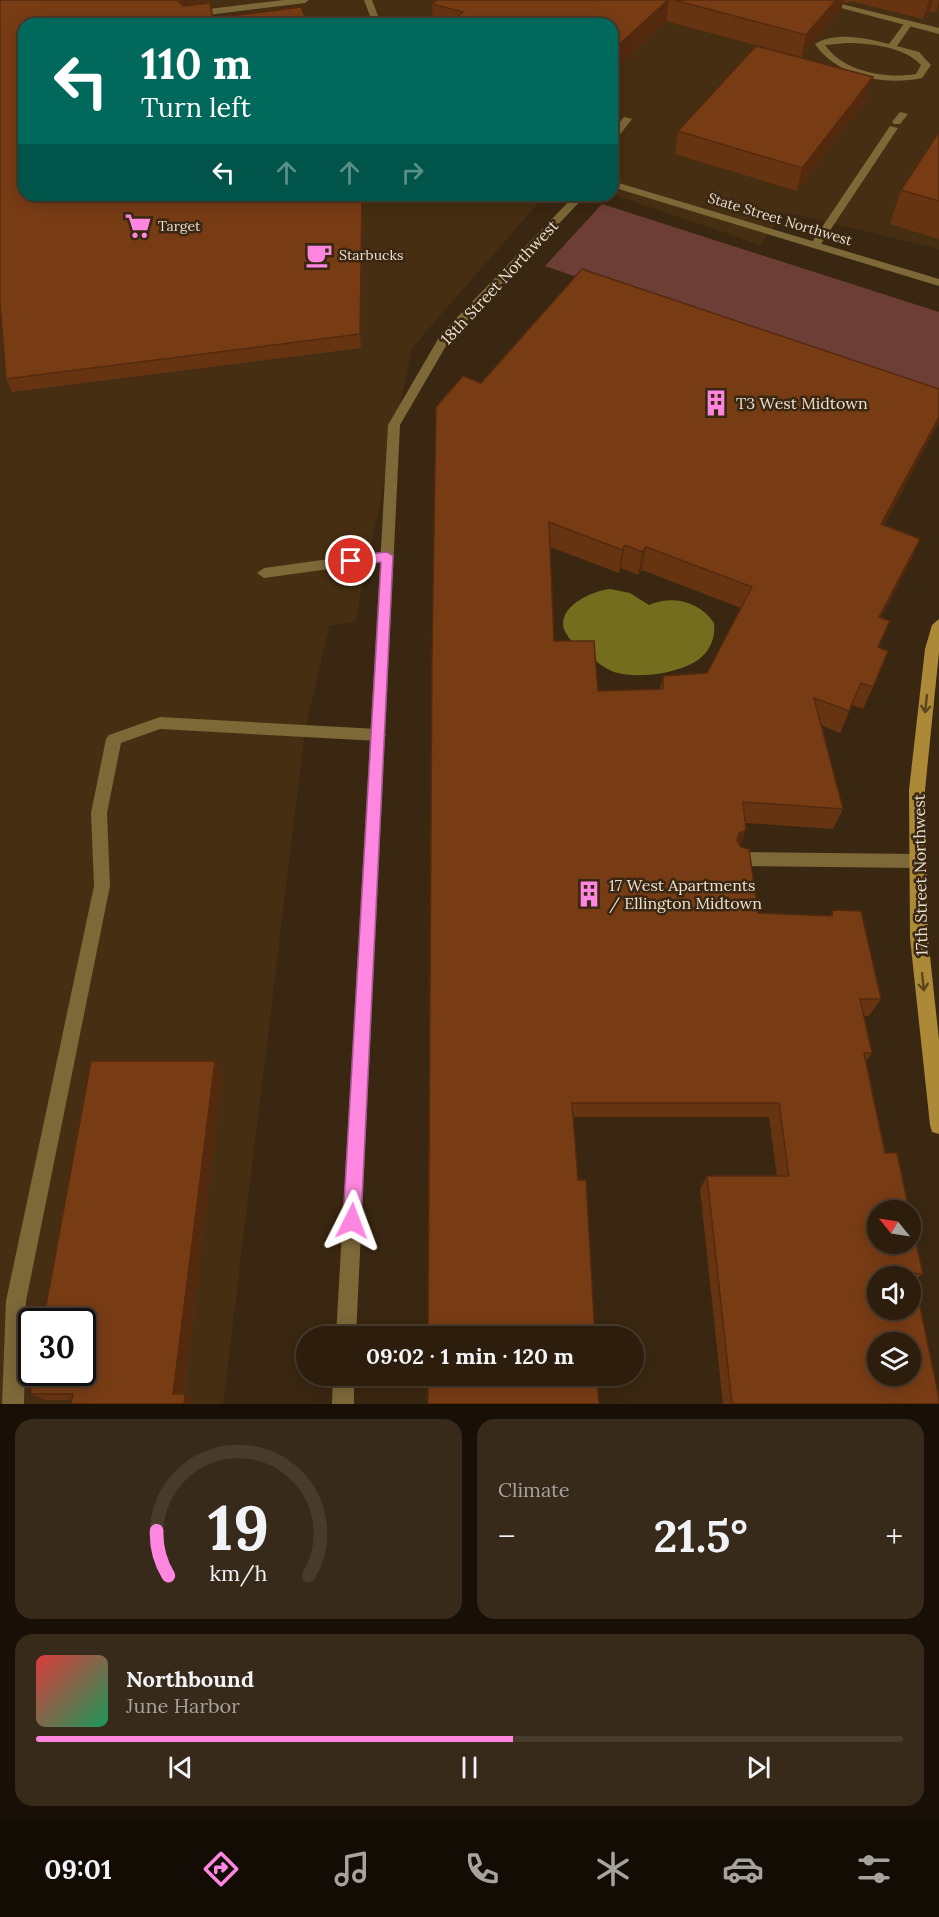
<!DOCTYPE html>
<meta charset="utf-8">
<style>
:root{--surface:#2c1d0d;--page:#382a1b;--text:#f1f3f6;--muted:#a6a29d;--line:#483b2e;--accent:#fe86e0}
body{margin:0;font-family:Lora,serif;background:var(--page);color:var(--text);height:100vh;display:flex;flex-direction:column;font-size:22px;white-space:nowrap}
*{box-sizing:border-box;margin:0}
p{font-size:20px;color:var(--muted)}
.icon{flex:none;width:33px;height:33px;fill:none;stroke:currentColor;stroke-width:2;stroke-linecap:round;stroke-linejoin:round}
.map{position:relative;height:1404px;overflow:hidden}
.sheet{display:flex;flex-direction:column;gap:15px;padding:15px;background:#181007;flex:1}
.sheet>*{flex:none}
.banner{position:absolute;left:18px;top:18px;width:600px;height:183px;border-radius:18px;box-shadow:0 3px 15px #0003,0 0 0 2px var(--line);background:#00695c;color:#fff;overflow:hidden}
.needle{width:39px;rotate:300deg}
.controls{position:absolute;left:867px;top:1200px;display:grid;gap:12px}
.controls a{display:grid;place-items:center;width:54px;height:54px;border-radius:50%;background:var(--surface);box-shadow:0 3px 15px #0003,0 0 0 2px var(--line);font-size:30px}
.speed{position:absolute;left:18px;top:1308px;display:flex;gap:12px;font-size:30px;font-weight:700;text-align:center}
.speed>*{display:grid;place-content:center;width:78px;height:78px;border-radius:50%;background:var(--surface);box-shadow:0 3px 15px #0003,0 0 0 2px var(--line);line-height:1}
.speed .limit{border:3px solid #111;border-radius:9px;background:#fff;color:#111}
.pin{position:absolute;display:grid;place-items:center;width:51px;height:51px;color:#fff;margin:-26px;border:3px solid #fff;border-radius:50%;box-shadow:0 2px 6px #0007}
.me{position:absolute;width:66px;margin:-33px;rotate:3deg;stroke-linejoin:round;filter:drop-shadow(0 0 4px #0008)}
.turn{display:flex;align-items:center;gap:21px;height:126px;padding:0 24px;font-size:27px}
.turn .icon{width:78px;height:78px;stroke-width:2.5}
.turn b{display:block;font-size:42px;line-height:51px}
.lanes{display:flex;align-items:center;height:57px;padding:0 24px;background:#0003;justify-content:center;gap:30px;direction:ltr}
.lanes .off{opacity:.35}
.big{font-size:45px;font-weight:700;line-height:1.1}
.sheet .tile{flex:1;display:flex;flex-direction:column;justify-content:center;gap:9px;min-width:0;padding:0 21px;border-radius:18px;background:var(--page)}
.sheet .dial{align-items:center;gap:0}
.dial svg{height:156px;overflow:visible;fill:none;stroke:var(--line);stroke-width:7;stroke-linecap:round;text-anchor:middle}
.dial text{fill:var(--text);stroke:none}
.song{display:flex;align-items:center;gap:18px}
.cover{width:72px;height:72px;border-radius:9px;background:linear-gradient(135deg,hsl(0 70% 55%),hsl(150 70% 35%))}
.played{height:6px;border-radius:3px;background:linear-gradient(90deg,var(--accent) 55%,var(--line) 55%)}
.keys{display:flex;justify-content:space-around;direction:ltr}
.heat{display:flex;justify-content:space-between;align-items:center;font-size:33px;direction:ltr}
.sheet .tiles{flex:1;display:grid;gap:15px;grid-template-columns:1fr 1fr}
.tile:last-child{grid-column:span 2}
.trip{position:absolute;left:296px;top:1326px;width:348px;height:60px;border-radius:30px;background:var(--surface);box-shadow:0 3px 15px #0003,0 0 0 2px var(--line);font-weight:700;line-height:60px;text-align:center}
.menu{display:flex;height:96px;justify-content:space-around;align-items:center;background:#120c05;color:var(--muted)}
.menu .icon{width:42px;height:42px}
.menu .on{color:var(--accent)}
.menu b{font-size:27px;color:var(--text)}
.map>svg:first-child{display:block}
.built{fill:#462e12;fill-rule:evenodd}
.green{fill:#6d3e35}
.water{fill:#746d1d}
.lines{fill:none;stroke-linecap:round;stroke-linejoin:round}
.lane{fill:#7d6838;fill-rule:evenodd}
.street{fill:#7d6838;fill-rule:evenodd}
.secondary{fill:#ac8937;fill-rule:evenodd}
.wall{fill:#673412;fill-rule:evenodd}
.shaded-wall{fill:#542a0f}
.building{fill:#783c15;stroke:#542a0f;stroke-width:1.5;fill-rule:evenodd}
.oneway{stroke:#5c441c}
.route{fill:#fe86e0;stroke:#a55792;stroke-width:1.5}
.labels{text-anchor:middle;stroke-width:5;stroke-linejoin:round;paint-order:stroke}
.far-street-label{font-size:14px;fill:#ebdfd2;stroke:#3a2711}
.far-poi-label{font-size:14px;fill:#ebdfd2;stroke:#3a2711;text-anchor:start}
.street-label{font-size:16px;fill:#ebdfd2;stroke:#3a2711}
.poi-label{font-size:16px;fill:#ebdfd2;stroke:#3a2711;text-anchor:start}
</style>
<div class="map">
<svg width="939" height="1404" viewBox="0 0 939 1404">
<rect width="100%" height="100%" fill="#3a2711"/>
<path class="built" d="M0,0H939V249L785,212L760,245L612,194V24H24V195H545L412,348L355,622L329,626L305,731L223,1404H0ZM32,1322H82V1372H32Z"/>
<polygon class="green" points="602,204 939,312 939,402 545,266"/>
<path class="water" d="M610,589L630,593L649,605C672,595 699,601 714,623C716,640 708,656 691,664C671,674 637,679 614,672C604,668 596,661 587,654C580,649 571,642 567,635C551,609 591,591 610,589Z"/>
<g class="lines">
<g class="lane">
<polygon points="284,0 309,0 305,3 192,17 188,14 192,11"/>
<path d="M906,21L913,23L897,46L919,52L929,63L931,65L922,78C884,86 838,77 815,44C834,31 867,38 889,44ZM846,43C870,43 905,47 921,65L916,74C885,79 844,72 825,45Z"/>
<polygon points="900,112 908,114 900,124 894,124 892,122"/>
<polygon points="624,117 632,119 615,141 612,142 612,132"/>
<polygon points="890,126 898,128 819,247 811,247 810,245"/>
<polygon points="387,551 394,556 387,561 264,578 257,573 264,568"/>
<polygon points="160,717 378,729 383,731 386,735 383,739 378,741 160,729 121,743 107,813 110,886 26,1301 24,1404 2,1404 6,1301 94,886 91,813 106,739 109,735"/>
<polygon points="740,852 917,854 923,856 925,861 923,866 917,868 740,866 734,864 732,859 734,854"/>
</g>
<g class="street">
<polygon points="364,0 372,0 381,24 373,24"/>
<polygon points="811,0 825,0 939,28 939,34"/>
<polygon points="612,181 939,279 939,286 612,187"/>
<polygon points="575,195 586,195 450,339 400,425 356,1336 336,1336 388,425 441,334"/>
<polygon points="333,1376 354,1376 354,1404 332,1404"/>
</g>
<polygon class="secondary" points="939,619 939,652 925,790 928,938 939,1040 939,1134 932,1132 930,1125 910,938 909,790 925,649 932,625"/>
</g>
<g class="wall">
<polygon points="437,0 939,0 939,8 936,12 930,11 923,19 850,1 848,3 843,2 841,10 801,57 666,21 612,72 612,24 433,24 432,4"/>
<polygon points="866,100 797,191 675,154 678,131"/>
<polygon points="939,132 939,239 890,224 901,190"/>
<polygon points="24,195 363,195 361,348 12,392 6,379"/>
<path d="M481,383L939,422L884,525L920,539L910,562L881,617L879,647L873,687L863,709L852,705L840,733L821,725L843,809L833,829L746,823V830L740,846L758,913L830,916L833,910L881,999L869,1016H864L872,1053L866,1061L885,1153L923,1274L914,1280L939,1404H723L700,1189L707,1176H777L769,1117H573L578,1180L595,1336ZM550,547L619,573L621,568L638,575L642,570L741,608L707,673L663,676L660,689L598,691L554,641Z"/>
<polygon points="215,1061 222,1076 184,1394 195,1400 45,1400 30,1394"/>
</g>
<g class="shaded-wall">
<polygon points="180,0 209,0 210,6 186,9 178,1"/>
<polygon points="668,0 669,0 666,21 612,72 612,51"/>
<polygon points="836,0 844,0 841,10 801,57 806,35"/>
<polygon points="929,0 933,0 930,11 923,19"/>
<polygon points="939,1 939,8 936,12"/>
<polygon points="873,77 866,100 797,191 802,168"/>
<polygon points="362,195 363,195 361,348 360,334"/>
<polygon points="939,417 939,422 872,548 881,524"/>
<polygon points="920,539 910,562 870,639 879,617"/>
<polygon points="625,545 621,568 619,573 622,550"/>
<polygon points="646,547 642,570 638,575 642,552"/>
<polygon points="746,830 739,850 732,853 739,833"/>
<polygon points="215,1061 222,1076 183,1400 173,1394"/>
<polygon points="185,1394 195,1400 194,1404 184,1404"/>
</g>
<g class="building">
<polygon points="0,0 180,0 178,1 183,6 210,3 213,18 301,7 308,24 24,24 24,195 362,195 360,334 6,379 0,304"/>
<polygon points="437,0 668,0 612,51 612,24 448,24 463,12 432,4"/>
<polygon points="674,0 836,0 806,35"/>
<polygon points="756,46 873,77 802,168 678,131"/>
<polygon points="939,132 939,201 901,190"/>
<path d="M582,269L939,389V417L881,524L920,539L879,617L890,621L878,647L888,651L873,687L861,683L849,711L814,698L843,809L743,802L746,830L739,833L737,840L741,847L749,849L758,913L832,916L833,910L861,911L881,999H860L872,1053H864L885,1153H897L909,1210H878V1244H910V1216L923,1274L913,1273L939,1398V1404H732L707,1176H789L779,1103H572L578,1180H586L595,1336H428L432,657L436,407L463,376L481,383ZM549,522L622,550L625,545L642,552L646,547L752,587L707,673L663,676V689L598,691L594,641H554ZM878,1276H910V1310H878ZM878,1342H910V1376H878Z"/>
<polygon points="91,1061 215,1061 173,1394 185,1394 184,1404 71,1404 73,1394 30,1394 34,1372 82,1372 82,1322 43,1322"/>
<polygon points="428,1376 597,1376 599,1404 428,1404"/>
</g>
<defs><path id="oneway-shaft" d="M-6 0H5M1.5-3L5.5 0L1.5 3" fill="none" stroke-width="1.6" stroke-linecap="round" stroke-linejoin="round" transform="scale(1.5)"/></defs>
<g class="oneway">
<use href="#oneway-shaft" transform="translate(926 704) rotate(96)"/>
<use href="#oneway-shaft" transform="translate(923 982) rotate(84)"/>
</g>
<polygon class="route" points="387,552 393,556 361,1221 359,1227 352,1230 346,1227 343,1221 381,562 351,566 345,561 351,556"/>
<defs>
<g id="supermarket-bare" transform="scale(2.07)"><path d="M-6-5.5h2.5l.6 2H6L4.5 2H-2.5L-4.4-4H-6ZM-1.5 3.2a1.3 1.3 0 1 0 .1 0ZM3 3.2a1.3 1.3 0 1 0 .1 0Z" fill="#fe86e0" stroke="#3a2711" stroke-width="2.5" paint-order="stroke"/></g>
<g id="cafe-bare" transform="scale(2.07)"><path d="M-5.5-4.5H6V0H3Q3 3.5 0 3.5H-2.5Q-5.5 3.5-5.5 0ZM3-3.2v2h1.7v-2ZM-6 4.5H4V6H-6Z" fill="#fe86e0" stroke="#3a2711" stroke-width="2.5" paint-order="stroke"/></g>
<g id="building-bare" transform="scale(2.07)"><path d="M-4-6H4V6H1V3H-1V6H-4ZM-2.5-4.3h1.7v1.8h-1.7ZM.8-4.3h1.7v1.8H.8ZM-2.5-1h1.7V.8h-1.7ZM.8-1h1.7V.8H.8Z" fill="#fe86e0" stroke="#3a2711" stroke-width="2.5" paint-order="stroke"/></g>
</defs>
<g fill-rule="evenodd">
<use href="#supermarket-bare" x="138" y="226"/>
<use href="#cafe-bare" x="319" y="255"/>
<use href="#building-bare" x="716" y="403"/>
<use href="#building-bare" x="589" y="894"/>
</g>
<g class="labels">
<g class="far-street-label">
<text transform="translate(780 219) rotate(17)" y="5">State Street Northwest</text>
</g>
<g class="far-poi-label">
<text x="158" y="231">Target</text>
<text x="339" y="260">Starbucks</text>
</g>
<g class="street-label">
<text transform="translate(499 282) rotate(-47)" y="6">18th Street Northwest</text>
<text transform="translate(920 875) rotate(-91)" y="6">17th Street Northwest</text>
</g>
<g class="poi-label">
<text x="736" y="409">T3 West Midtown</text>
<text x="609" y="891">17 West Apartments<tspan x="609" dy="18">/ Ellington Midtown</tspan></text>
</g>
</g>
</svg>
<div class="controls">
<a><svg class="needle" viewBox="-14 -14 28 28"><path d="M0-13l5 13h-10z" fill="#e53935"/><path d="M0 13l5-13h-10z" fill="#a6a29d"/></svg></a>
<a><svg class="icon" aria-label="sound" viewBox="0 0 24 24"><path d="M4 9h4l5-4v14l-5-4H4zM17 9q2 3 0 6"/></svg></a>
<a><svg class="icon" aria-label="layers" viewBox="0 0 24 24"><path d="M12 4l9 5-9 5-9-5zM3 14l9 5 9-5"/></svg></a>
</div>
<div class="speed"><div class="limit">30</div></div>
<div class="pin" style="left:351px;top:561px;background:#d93025"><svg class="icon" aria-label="arrive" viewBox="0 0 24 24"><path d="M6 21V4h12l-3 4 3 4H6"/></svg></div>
<svg class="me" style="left:352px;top:1221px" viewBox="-20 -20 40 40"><path d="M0-17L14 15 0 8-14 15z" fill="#fe86e0" stroke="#fff" stroke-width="4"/></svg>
<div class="trip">09:02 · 1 min · 120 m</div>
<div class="banner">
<div class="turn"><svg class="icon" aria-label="left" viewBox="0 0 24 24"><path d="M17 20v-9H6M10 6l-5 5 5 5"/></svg><div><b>110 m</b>Turn left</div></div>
<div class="lanes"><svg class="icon" aria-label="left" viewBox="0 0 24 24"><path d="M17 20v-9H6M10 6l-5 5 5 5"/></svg><svg class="icon off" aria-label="ahead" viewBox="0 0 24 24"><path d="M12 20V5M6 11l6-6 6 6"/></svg><svg class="icon off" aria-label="ahead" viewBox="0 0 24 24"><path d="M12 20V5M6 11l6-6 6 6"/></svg><svg class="icon off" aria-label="right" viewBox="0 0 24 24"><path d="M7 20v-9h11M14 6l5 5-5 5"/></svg></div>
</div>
</div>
<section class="sheet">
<div class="tiles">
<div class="tile dial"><svg viewBox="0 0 100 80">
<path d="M14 69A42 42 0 1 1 86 69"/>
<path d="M14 69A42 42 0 0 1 8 46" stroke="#fe86e0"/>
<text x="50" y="56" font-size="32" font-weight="700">19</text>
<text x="50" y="72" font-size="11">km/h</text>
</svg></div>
<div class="tile"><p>Climate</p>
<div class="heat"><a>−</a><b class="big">21.5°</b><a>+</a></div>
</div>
<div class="tile">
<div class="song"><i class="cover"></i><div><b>Northbound</b><p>June Harbor</p></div></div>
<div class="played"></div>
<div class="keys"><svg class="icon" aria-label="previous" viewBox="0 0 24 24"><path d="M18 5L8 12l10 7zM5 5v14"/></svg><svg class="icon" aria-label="pause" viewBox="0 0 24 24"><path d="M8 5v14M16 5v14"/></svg><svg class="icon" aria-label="next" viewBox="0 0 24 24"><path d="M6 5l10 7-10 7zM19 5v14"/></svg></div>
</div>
</div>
</section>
<nav class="menu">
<b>09:01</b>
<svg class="icon on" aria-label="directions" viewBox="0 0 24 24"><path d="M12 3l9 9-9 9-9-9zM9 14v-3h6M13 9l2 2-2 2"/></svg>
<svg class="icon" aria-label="music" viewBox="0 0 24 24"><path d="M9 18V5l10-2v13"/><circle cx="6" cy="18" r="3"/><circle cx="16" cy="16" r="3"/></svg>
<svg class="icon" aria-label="phone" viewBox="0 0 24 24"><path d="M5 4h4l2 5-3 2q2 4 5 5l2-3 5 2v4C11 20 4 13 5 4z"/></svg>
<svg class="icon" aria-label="climate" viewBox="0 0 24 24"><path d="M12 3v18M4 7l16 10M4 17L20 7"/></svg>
<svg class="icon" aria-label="car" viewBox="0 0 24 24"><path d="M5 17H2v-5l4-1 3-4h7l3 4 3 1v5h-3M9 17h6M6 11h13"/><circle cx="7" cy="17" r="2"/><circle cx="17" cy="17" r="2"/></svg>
<svg class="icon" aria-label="filters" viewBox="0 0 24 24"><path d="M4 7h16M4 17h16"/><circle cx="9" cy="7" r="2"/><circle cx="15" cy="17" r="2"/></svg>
</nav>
